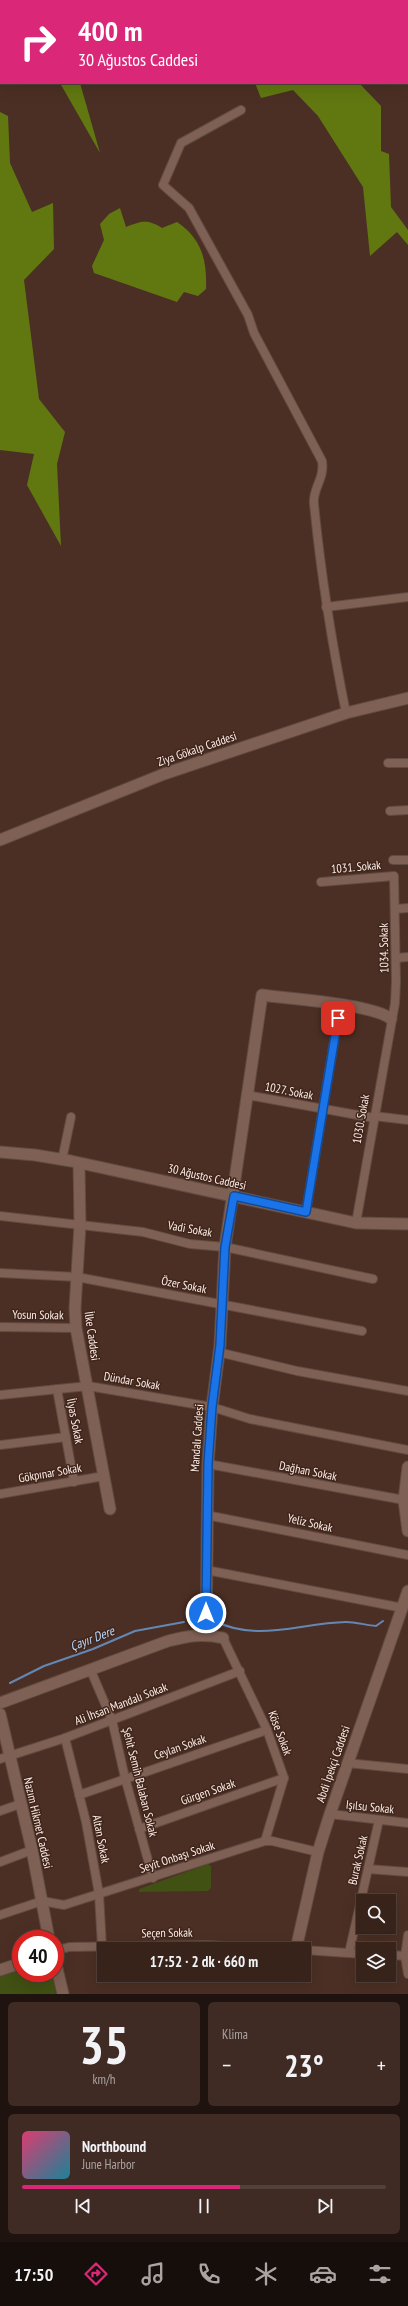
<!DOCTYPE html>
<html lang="tr">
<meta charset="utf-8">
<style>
:root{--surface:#38231b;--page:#3f2b24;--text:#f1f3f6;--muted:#aba4a3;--line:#52403a;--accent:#db2777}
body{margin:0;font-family:"PT Sans Narrow",sans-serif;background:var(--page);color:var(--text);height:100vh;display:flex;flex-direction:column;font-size:15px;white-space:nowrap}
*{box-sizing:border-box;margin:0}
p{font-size:13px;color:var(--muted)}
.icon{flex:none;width:22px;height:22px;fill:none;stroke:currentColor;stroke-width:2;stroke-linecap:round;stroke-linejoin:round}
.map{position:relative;height:1994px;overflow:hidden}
.details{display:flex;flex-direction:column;gap:8px;padding:8px;background:#1f130f;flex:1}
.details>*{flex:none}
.guide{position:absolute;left:0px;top:0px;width:408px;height:84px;box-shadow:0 4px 16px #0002,0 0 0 1px var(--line);background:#db2777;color:#fff;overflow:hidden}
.fabs{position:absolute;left:356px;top:1894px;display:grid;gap:8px}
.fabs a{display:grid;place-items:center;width:40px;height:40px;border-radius:0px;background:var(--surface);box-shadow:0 4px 16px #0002,0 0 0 1px var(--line);font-size:20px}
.speed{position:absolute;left:12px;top:1930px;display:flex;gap:8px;font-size:20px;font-weight:700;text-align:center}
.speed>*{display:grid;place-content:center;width:52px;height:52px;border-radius:50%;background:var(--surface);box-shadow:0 4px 16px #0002,0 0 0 1px var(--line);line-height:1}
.speed .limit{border:6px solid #d22;background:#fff;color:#111}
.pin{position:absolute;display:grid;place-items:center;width:34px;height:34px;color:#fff;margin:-17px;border-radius:8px;box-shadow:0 2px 6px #0006}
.me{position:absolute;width:44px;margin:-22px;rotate:0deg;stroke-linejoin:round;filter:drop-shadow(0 0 3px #0008)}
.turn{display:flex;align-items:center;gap:14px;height:84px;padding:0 12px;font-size:18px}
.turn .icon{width:52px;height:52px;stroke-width:2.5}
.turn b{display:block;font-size:28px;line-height:34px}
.big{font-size:30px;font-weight:700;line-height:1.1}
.details .tile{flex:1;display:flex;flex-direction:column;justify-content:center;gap:6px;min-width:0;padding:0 14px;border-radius:6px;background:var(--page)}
.details .dial{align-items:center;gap:0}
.dial b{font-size:52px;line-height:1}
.song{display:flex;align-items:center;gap:12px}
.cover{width:48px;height:48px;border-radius:6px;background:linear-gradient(135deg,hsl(340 70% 55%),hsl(190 70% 35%))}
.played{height:4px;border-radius:2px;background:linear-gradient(90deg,var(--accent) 60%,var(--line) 60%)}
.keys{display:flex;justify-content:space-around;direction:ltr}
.heat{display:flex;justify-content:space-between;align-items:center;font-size:22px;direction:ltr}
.details .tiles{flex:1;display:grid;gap:8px;grid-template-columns:1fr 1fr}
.tile:last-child{grid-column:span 2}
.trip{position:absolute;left:97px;top:1942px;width:214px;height:40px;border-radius:0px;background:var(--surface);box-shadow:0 4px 16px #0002,0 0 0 1px var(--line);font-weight:700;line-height:40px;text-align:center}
.tabs{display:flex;height:64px;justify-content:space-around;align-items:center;background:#160e0b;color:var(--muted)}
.tabs .icon{width:28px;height:28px}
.tabs .current{color:var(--accent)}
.tabs b{font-size:18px;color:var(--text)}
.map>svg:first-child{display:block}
.green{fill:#415013}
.forest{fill:#617811}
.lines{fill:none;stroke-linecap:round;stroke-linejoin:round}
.stream{stroke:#6488b6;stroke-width:2}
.street-casing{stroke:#614b42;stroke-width:10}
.secondary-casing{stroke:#614b42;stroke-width:13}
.street{stroke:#7f6054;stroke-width:8}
.secondary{stroke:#7f6054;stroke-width:11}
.route-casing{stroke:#114b97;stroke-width:10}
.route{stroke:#1a73e8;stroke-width:7}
.labels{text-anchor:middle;stroke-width:3;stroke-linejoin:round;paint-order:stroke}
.street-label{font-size:12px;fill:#fdeee8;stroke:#40251b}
.water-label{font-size:13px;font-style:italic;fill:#b9d7fd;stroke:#40251b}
</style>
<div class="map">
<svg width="408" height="1994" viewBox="0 0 408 1994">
<rect width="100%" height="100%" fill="#4b2f24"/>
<g class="green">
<polygon points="208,1864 211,1866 211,1888 208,1891 139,1892 139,1889"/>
<polygon points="21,1969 21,1973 52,1973 56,1994 0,1994 0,1977"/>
</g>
<g class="forest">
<polygon points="60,83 80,83 100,153"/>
<polygon points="255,83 359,83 381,106 381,151 389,154 391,207 408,230 408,245 397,232 370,256 363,187 318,116 293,90 261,98"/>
<polygon points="0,112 8,116 10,163 32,212 53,203 54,249 24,280 39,399 65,432 57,464 61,546 27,485 34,454 0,450"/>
<path d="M120,208L126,227C142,221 147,219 162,228L177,222C202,239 207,260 206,289L198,296L184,292L177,302L94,273L92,266L104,240L100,224L109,214Z"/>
</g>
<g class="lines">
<g class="stream">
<polyline points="55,1 56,0"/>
<polyline points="0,25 1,25"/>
<path d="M212,1620C258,1643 298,1623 346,1622C355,1622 366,1625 376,1626L383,1621"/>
<polyline points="10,1683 44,1666 93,1649 135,1631 184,1622"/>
</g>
<g class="street-casing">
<g id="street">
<polyline points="393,0 394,1"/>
<polyline points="407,22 408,23"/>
<path d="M241,110L181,143L163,185L189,208L248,315L254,333L322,461C325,479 312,489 314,504C321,575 332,644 346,713"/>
<polyline points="326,607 408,597"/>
<polyline points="388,763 408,763"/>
<polyline points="390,811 408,810"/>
<polyline points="393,860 408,860"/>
<polyline points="321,882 394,876 396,982 395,1003 356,1223"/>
<polyline points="395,909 408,908"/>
<polyline points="396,958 408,957"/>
<polyline points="247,1095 374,1118"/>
<polyline points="374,1116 408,1120"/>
<polyline points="62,1160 71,1117"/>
<polyline points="306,1212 340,1005"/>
<polyline points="0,1216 143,1232 190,1244 225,1247 373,1279"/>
<polyline points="0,1273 77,1277 362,1331"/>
<polyline points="0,1327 76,1328"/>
<polyline points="218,1352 297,1371 408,1391"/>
<polyline points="57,1389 74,1482"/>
<polyline points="0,1395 88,1386 212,1407 250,1419 408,1450"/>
<polyline points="0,1445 66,1437"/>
<polyline points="208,1464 404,1500"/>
<polyline points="0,1494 104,1476"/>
<polyline points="206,1515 408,1555"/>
<polyline points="206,1570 403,1608"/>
<polyline points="223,1638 267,1730 284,1778 265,1841"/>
<polyline points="91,1671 112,1720 125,1778 153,1878"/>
<polyline points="65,1738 86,1822 99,1894 102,1947"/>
<polyline points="0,1759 65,1738 240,1671"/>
<polyline points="347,1763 408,1769"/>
<polyline points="79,1795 267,1730"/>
<polyline points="0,1811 20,1804"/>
<polyline points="330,1814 408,1823"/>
<polyline points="139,1829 284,1778"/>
<polyline points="0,1862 32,1850"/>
<polyline points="368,1869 408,1872"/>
<polyline points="0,1915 42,1901 64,1905 265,1841 272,1841 318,1852"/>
<polyline points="408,1935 405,1956 408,1974"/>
<polyline points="304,1950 363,1954"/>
<polyline points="55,1951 69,1947 207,1945 280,1949"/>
<polyline points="349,1953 379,1820"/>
<polyline points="389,1955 408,1956"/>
</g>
</g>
<g class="secondary-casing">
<g id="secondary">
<polyline points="0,840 164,774 346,713 408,698"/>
<polyline points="0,1152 35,1155 71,1161 356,1223 408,1224"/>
<polyline points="79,1164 80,1225 75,1308 76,1328 110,1509"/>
<polyline points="408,1467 404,1500 408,1531"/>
<path d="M206,1634L208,1464L212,1407L220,1345L225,1247L262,995C289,999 374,1004 391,1019"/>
<path d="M0,1703L168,1641C188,1636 203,1633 223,1638"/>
<polyline points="0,1714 32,1850 49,1939"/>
<polyline points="296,1949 318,1852 330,1814 408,1591"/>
<polyline points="55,1960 63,1994"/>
<polyline points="0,1970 21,1963"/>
</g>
</g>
<use href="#street" class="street"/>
<use href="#secondary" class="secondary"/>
</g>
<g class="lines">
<g class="route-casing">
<polyline id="route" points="206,1613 208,1464 212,1407 220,1345 225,1247 234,1196 306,1212 338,1018"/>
</g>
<use href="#route" class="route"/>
</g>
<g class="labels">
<g class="street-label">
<text transform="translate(197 749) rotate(-19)" y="4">Ziya Gökalp Caddesi</text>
<text transform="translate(356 867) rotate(-5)" y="4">1031. Sokak</text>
<text transform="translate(384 948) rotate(-91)" y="4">1034. Sokak</text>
<text transform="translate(289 1091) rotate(11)" y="4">1027. Sokak</text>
<text transform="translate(361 1119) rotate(-80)" y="4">1030. Sokak</text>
<text transform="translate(207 1177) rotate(13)" y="4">30 Ağustos Caddesi</text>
<text transform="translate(190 1229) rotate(10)" y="4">Vadi Sokak</text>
<text transform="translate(184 1285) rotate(11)" y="4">Özer Sokak</text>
<text transform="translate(38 1315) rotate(1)" y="4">Yosun Sokak</text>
<text transform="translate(92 1336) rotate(82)" y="4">İlke Caddesi</text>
<text transform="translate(132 1381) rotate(10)" y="4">Dündar Sokak</text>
<text transform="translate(75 1421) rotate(79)" y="4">İlyas Sokak</text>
<text transform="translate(197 1438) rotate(-86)" y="4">Mandalı Caddesi</text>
<text transform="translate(308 1471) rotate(11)" y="4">Dağhan Sokak</text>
<text transform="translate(50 1473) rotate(-10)" y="4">Gökpınar Sokak</text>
<text transform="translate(310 1523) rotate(13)" y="4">Yeliz Sokak</text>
<text transform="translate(121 1704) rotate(-21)" y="4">Ali İhsan Mandalı Sokak</text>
<text transform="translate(280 1733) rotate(69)" y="4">Köse Sokak</text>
<text transform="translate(180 1747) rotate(-19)" y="4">Ceylan Sokak</text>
<text transform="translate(333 1764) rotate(-71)" y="4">Abdi İpekçi Caddesi</text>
<text transform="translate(140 1782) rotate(76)" y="4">Şehit Semih Balaban Sokak</text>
<text transform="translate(208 1792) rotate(-19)" y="4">Gürgen Sokak</text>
<text transform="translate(370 1807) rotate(6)" y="4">Işılsu Sokak</text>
<text transform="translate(38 1823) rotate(77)" y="4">Nazım Hikmet Caddesi</text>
<text transform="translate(101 1839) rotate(79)" y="4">Altan Sokak</text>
<text transform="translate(177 1857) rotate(-18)" y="4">Seyit Onbaşı Sokak</text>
<text transform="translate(358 1860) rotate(-77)" y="4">Burak Sokak</text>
<text transform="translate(167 1933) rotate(-1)" y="4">Seçen Sokak</text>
</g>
<g class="water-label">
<text transform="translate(92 1638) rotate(-21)" y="5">Çayır Dere</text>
</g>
</g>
</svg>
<div class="fabs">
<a><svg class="icon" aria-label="search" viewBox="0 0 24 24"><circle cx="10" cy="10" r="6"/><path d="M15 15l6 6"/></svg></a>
<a><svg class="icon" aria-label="layers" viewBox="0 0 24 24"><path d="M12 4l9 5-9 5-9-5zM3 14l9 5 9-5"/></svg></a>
</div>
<div class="speed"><div class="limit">40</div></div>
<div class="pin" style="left:338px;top:1018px;background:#d93025"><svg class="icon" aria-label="arrive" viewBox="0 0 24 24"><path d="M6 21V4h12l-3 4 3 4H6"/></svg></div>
<svg class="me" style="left:206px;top:1613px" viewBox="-20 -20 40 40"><circle r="17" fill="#1a73e8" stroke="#fff" stroke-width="3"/><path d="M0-11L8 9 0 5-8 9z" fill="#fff"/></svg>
<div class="trip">17:52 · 2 dk · 660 m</div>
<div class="guide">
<div class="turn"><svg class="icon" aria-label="right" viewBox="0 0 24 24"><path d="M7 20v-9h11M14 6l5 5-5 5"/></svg><div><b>400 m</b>30 Ağustos Caddesi</div></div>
</div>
</div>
<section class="details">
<div class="tiles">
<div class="tile dial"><b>35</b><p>km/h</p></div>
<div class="tile"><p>Klima</p>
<div class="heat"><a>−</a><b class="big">23°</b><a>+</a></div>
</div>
<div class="tile">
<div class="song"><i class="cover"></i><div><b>Northbound</b><p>June Harbor</p></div></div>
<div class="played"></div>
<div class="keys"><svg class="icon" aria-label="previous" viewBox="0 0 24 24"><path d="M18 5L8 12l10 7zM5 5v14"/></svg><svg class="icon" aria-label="pause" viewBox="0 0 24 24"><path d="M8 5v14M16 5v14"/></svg><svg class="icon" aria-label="next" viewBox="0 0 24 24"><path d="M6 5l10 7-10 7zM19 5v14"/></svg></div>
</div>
</div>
</section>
<nav class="tabs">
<b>17:50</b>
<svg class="icon current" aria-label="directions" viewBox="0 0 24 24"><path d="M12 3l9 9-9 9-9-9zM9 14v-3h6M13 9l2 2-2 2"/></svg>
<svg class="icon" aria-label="music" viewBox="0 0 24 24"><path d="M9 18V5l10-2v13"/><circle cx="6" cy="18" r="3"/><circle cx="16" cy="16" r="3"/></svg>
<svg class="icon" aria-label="phone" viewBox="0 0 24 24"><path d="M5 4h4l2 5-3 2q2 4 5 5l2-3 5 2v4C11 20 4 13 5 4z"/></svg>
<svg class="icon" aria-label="climate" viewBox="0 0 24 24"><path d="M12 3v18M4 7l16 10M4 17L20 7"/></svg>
<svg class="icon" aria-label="car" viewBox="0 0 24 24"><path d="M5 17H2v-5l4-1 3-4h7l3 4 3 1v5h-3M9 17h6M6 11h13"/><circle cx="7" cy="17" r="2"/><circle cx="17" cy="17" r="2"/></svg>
<svg class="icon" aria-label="filters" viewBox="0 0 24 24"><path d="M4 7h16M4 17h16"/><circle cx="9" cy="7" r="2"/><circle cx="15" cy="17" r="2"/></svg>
</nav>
